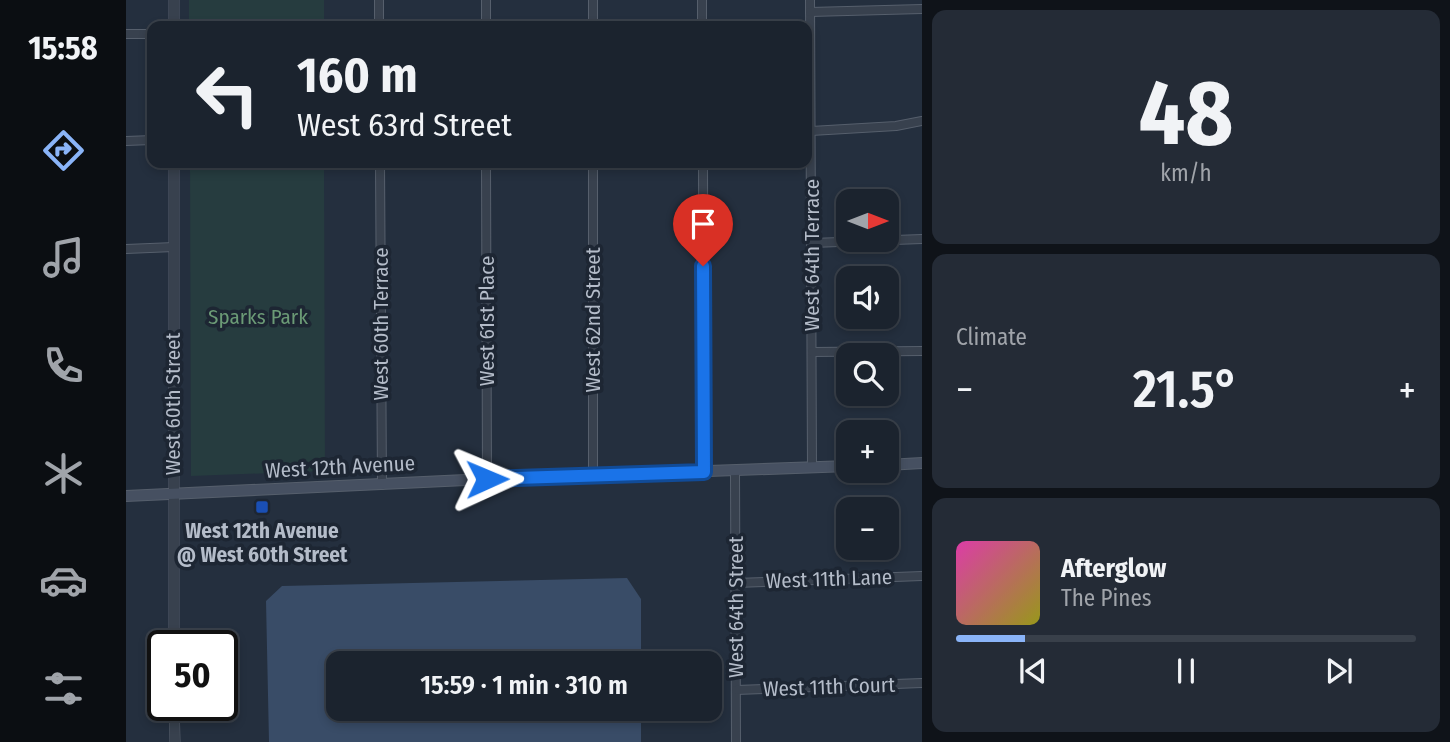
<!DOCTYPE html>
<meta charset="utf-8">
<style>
:root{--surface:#1b232e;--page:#242b36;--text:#f1f3f6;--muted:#a0a4aa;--line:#39404a;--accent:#8ab4f8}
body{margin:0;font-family:"Fira Sans Condensed",sans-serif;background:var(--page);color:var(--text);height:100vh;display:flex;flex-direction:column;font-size:26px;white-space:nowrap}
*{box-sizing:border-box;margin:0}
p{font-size:23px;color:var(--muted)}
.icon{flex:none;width:38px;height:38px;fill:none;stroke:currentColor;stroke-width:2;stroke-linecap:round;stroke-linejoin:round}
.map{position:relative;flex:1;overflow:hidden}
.details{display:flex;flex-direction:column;gap:10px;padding:10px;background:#0f1319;width:528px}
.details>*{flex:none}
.top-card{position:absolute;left:21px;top:21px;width:665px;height:147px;border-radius:14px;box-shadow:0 4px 10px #0003,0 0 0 2px var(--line);background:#1b232e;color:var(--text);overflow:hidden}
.needle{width:46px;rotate:90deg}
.buttons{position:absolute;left:710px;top:189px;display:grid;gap:14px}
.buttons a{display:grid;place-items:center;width:63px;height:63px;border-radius:14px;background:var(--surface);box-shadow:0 4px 10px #0003,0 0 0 2px var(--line);font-size:35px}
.speed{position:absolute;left:21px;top:630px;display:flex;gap:14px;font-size:35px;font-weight:700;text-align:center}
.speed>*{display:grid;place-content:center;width:91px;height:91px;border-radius:50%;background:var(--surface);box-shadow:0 4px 10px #0003,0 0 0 2px var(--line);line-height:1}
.speed .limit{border:4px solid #111;border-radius:10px;background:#fff;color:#111}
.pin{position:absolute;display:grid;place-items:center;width:60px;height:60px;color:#fff;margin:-72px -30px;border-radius:50% 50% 50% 0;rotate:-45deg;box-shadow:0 0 7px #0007}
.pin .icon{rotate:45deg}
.me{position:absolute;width:77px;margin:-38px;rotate:89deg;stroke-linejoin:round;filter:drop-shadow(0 0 5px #0008)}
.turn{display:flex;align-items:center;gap:24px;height:147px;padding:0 35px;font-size:32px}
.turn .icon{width:91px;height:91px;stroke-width:2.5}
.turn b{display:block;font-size:49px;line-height:60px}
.big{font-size:52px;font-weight:600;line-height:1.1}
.details .tile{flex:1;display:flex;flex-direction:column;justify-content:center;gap:10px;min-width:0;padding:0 24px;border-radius:14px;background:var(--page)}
.details .dial{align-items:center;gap:0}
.dial b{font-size:91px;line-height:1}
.song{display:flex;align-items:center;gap:21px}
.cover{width:84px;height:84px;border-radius:10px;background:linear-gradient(135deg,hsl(320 70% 55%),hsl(60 70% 35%))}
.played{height:7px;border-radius:4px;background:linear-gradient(90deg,var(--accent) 15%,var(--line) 15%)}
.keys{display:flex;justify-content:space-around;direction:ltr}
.heat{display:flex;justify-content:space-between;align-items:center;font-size:38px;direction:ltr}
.trip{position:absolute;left:200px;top:651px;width:396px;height:70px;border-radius:14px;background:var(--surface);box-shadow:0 4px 10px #0003,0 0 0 2px var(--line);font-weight:600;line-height:70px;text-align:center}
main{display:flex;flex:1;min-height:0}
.dock{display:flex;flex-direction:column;width:126px;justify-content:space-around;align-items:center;background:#0b0e12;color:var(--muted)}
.dock .icon{width:49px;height:49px}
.dock .active{color:var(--accent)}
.dock b{font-size:32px;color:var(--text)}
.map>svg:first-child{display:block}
.green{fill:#263c3f}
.water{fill:#394c67}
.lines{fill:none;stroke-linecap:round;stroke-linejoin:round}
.minor-casing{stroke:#565f6c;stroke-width:10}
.tertiary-casing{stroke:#565f6c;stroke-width:11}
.secondary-casing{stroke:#565f6c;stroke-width:12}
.minor{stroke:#38414e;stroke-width:8}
.tertiary{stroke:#38414e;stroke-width:10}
.secondary{stroke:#465061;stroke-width:10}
.route-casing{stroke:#114b97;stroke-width:18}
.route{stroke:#1a73e8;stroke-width:12}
.transit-dot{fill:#1a4fb4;stroke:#1d2633;stroke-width:2.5}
.labels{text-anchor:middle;stroke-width:7;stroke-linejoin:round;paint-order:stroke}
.street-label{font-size:21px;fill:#b4bcc9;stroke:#1d2633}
.park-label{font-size:21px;fill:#6b9a76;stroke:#1d2633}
.poi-label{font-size:21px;font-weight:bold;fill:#b4bcc9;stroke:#1d2633}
</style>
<main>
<nav class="dock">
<b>15:58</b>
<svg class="icon active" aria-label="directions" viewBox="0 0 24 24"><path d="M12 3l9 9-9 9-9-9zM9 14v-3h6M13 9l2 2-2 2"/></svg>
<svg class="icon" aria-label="music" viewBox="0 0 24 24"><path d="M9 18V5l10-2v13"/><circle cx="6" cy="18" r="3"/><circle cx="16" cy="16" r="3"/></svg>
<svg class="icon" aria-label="phone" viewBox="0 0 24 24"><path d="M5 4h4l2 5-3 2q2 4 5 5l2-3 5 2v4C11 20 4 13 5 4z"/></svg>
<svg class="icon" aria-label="climate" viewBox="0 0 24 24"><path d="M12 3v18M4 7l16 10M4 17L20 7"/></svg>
<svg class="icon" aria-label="car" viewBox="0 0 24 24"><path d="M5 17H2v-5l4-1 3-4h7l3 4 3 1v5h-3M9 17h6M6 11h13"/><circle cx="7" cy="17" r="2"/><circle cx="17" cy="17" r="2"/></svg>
<svg class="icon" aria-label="filters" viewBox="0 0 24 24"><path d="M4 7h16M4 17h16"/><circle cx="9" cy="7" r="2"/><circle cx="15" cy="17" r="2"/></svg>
</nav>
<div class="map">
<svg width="796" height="742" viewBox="0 0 796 742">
<rect width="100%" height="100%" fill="#242f3e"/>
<g class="green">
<rect x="63" y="0" width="135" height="26"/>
<polygon points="64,163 198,163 199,471 65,476"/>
</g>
<polygon class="water" points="501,578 515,599 515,663 212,663 212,709 515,709 515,742 143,742 140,601 156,586"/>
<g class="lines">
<g class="minor-casing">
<g id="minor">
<polyline points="253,0 253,26"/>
<polyline points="360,0 360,26"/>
<polyline points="576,0 576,26"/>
<polyline points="684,0 686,468"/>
<polyline points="684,12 796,9"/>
<polyline points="467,26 467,0"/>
<polyline points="0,34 26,34"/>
<polyline points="685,131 770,126 796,121"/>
<polyline points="0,141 26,140"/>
<polyline points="254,163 256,485"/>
<polyline points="360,163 361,479"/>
<polyline points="577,163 578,472"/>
<polyline points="686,243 796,239"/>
<polyline points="0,249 48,247"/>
<polyline points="686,352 796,351"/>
<polyline points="609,471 610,742"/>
<polyline points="467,477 467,163"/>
<polyline points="610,583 796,576"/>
<polyline points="610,690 796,683"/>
</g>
</g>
<g class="tertiary-casing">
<g id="tertiary">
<polyline points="48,26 48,0"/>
<polyline points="48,646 48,163"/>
<polyline points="48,705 49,742"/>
</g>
</g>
<g class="secondary-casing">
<g id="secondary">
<polyline points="761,465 796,463"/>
<polyline points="0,496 361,479 723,466"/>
</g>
</g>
<use href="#minor" class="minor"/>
<use href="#tertiary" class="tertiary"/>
<use href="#secondary" class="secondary"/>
</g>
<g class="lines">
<g class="route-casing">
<polyline id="route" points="361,479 578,472 577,266"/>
</g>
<use href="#route" class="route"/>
</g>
<rect class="transit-dot" x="129" y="500" width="14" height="14" rx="3.5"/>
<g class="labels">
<g class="street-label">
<text transform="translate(686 255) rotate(-90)" y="7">West 64th Terrace</text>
<text transform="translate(467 320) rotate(-90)" y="7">West 62nd Street</text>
<text transform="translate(361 321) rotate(-90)" y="7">West 61st Place</text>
<text transform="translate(255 324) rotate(-90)" y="7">West 60th Terrace</text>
<text transform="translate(47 404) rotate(-90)" y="7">West 60th Street</text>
<text transform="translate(214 467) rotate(-3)" y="7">West 12th Avenue</text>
<text transform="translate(703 579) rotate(-2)" y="7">West 11th Lane</text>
<text transform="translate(610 607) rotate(-90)" y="7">West 64th Street</text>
<text transform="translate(703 687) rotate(-2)" y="7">West 11th Court</text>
</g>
<g class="park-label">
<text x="132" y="324">Sparks Park</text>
</g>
<g class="poi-label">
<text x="136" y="538">West 12th Avenue<tspan x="136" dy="24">@ West 60th Street</tspan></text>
</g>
</g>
</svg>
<div class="buttons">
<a><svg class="needle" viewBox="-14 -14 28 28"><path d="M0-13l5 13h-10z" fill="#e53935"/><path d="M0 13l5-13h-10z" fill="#a0a4aa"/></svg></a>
<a><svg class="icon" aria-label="sound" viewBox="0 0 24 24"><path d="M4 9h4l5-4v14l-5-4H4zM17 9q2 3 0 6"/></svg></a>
<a><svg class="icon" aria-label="search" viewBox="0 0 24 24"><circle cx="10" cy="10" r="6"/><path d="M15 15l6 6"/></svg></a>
<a>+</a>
<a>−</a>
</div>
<div class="speed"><div class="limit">50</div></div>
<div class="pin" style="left:577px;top:266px;background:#d93025"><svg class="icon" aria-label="arrive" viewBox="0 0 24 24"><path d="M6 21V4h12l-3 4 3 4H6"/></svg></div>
<svg class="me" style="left:361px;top:479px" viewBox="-20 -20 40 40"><path d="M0-17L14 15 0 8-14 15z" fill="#1a73e8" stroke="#fff" stroke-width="4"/></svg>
<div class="trip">15:59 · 1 min · 310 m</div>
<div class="top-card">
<div class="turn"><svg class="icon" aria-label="left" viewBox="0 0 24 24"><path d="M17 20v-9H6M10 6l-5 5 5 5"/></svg><div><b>160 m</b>West 63rd Street</div></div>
</div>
</div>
<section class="details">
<div class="tile dial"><b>48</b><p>km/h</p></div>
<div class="tile"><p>Climate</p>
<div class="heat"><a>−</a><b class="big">21.5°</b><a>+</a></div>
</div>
<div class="tile">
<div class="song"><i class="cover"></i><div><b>Afterglow</b><p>The Pines</p></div></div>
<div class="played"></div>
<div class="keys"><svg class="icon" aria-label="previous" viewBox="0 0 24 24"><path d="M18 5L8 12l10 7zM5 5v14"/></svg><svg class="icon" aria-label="pause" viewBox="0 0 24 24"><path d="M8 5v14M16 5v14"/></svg><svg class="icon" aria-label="next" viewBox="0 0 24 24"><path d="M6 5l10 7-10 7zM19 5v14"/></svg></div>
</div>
</section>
</main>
